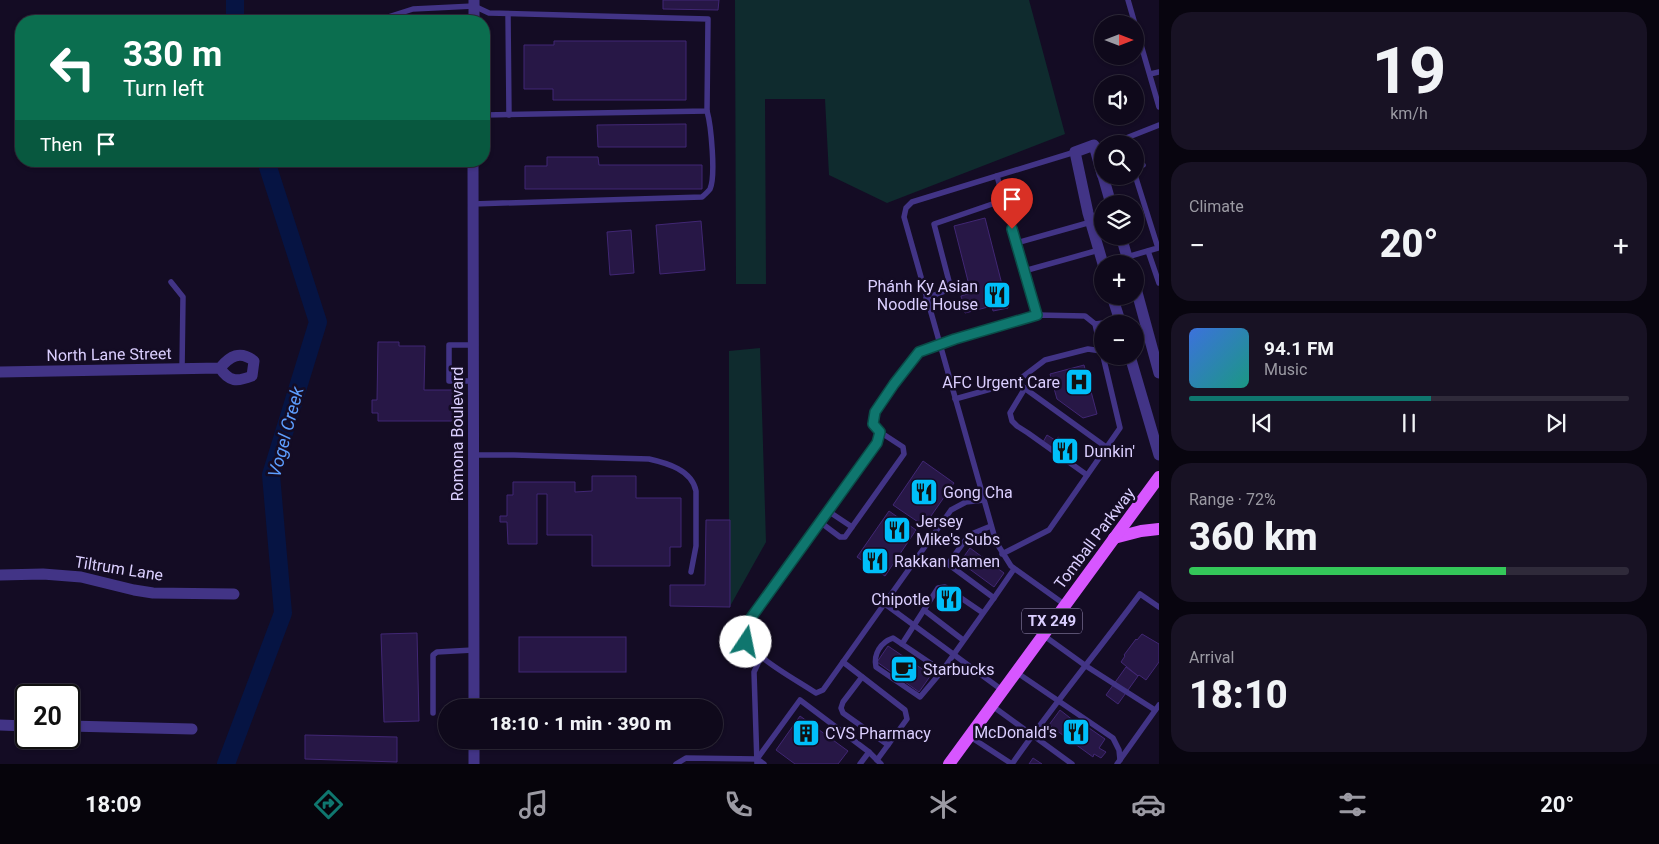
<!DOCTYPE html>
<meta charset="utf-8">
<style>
:root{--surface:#0f091b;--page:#181224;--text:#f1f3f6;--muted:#9b9aa3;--line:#2f2a3a;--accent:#0f766e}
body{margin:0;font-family:Roboto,sans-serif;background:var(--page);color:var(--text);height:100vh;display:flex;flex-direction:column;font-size:19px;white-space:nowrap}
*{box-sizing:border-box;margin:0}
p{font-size:16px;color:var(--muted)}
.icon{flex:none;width:28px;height:28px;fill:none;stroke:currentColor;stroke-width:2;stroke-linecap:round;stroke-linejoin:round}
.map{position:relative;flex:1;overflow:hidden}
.panel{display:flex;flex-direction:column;gap:12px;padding:12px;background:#08050f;width:500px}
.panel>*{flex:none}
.top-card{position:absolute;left:15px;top:15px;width:475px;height:152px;border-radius:20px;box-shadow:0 1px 4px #0004,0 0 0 1px var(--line);background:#0b6e4f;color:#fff;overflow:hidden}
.needle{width:32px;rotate:90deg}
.fabs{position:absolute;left:1094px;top:15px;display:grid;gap:10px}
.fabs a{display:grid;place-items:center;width:50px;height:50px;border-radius:50%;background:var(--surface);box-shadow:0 1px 4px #0004,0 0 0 1px var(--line);font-size:25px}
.speed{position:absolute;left:15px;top:684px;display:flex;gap:10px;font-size:25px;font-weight:700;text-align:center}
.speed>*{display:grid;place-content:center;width:65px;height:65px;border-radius:50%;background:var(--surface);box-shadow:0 1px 4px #0004,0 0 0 1px var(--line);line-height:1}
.speed .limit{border:2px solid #111;border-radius:8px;background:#fff;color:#111}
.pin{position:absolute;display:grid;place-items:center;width:42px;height:42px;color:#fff;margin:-51px -21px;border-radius:50% 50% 50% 0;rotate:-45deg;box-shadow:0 0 5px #0007}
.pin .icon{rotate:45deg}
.me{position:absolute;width:55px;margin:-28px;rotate:11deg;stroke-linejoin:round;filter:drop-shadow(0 0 4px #0008)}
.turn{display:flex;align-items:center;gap:18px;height:105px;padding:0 25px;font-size:22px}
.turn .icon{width:65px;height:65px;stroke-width:2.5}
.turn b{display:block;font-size:35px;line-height:42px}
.then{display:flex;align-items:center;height:48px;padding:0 25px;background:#0003;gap:10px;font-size:19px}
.big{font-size:38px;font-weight:800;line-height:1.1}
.panel .widget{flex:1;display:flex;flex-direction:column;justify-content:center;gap:8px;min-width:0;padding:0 18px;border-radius:20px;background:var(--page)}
.panel .dial{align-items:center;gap:0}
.dial b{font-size:65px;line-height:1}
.song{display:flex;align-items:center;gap:15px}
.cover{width:60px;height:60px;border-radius:8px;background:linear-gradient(135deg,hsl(220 70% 55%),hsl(170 70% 35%))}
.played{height:5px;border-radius:2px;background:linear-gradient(90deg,var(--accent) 55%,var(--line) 55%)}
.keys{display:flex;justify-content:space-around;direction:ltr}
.heat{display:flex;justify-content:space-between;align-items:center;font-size:28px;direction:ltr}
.charge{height:8px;border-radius:4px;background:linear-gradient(90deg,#34c759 72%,var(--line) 0)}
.trip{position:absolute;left:438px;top:699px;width:285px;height:50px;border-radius:25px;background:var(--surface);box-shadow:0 1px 4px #0004,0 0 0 1px var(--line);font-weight:800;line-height:50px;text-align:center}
.tab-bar{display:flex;height:80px;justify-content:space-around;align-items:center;background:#06040b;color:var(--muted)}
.tab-bar .icon{width:35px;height:35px}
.tab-bar .on{color:var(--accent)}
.tab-bar b{font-size:22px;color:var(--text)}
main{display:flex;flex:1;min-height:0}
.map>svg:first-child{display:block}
.green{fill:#0f2b2e}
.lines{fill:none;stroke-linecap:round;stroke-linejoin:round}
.river{stroke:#061443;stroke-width:18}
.building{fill:#271746;stroke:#412774}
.service{stroke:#423486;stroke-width:5.5}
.minor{stroke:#423486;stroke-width:11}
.primary{stroke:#d756ff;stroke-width:12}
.route-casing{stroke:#0a4d48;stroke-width:12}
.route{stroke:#0f766e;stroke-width:9}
.labels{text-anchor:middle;stroke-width:5;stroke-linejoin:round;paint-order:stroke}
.shield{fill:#140c24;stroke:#9f94bd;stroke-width:1}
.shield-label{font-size:15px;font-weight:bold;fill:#dbcfff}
.poi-label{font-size:16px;fill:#dbcfff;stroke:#140c24;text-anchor:start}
.street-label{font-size:16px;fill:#dbcfff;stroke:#140c24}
.water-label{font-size:18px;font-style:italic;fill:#5d9eff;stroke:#140c24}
</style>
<main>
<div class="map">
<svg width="1159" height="764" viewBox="0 0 1159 764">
<rect width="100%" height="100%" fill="#140c24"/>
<g class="green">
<polygon points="735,0 1029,0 1065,134 887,203 829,175 825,99 765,99 766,284 736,284"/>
<polygon points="760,348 766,542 729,608 729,351"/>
</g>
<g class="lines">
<g class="river">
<polyline points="235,0 235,21"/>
<polyline points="226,764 283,613 271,475 318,322 266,161"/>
</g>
</g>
<g class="building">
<polygon points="663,0 719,0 718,10 663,9"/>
<polygon points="554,41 686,41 686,100 553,100 553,89 524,89 524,45 554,45"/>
<polygon points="686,124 686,147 598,147 597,125"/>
<polygon points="547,157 598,157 599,165 702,165 702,189 525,189 525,166 547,166"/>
<polygon points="985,218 1008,308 993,311 992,306 965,313 961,296 971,293 954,226"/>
<polygon points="701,221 705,270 660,274 656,225"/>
<polygon points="631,230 634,273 610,275 607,232"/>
<polygon points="378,342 399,342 399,346 425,346 424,390 453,390 453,421 378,421 378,413 372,413 372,400 377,400"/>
<polygon points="1084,365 1097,414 1083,418 1057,399 1050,374"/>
<polygon points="1047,435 1055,440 1058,437 1077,450 1070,461 1043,442"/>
<polygon points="923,461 954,483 924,526 893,505"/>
<polygon points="592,476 636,476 636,498 681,498 681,547 670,547 670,566 592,566 592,535 547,535 547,494 537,494 537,544 508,544 507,522 500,522 500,516 507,516 507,495 513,495 513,482 575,482 575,492 592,491"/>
<polygon points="889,511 916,530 885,576 857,557"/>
<polygon points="706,520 730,520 730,607 670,606 670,585 705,585"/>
<polygon points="970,548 1004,573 994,587 960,562"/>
<polygon points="417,633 419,721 384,722 381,634"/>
<polygon points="1142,634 1159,644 1159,662 1146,680 1139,675 1138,676 1121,662 1125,656 1124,655 1136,639 1137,640"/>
<rect x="519" y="637" width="107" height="35"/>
<polygon points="888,646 931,675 919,692 877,662"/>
<polygon points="1126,667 1138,676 1118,704 1106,695"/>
<polygon points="1060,710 1074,721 1076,719 1105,739 1099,748 1106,752 1101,758 1094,754 1093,757 1049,725"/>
<polygon points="800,716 848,751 838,764 795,764 776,750"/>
<polygon points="305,735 397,737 397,762 305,759"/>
<polygon points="1033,758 1042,764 1029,764"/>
</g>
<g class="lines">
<g class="service">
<polyline points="1128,0 1159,107"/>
<polyline points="508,14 509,115"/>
<polyline points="388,21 388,17 413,9 474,6 489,13 708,19 707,111 484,115"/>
<polyline points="1150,74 1159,72"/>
<polyline points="1111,144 1159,125"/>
<polyline points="1135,169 1143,165"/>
<polyline points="997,176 1037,315"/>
<path d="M473,204L702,197C704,195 708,192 710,189C716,176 711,125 707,111"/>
<polyline points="1016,243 1091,222"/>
<polyline points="1148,251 1159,283"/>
<polyline points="1127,257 1158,248 1135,175"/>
<polyline points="1024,271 1099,250"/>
<polyline points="171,282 183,297 182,369"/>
<polyline points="926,298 951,289 934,224 1004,200"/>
<polyline points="1095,324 1120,321"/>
<polyline points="473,345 449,345 449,381 473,381"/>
<polyline points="1016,382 1106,447"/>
<polyline points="1025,388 1010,413 1012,421 1017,426 1028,433 1087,475"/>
<path d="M955,399L1016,382L1045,360L1088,349L1101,351L1095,324L1085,316L1037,315L955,339L919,352L875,412L873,424L880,432L877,443L748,622L743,633C751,657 794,678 816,693L823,690L951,510L966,502L984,500"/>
<path d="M473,455H514L649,459C667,463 692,470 696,491V546L691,572"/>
<polyline points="828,511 852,527 904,454 903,447 880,432"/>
<polyline points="820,522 840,537 845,537 852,527"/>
<polyline points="991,526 969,535 948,564 994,598 1014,569"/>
<polyline points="1002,554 1049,530 1120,428 1103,356"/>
<polyline points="885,604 1002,690"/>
<polyline points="1064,604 1011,566 996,542 904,217 906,208 912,202 1075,152"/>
<polyline points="924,610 963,640"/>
<polyline points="983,613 945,587 938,588 902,644 942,671 994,598"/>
<polyline points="1043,635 1086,666 1155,710"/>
<path d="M902,644L893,638C881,642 873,654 876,667L920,697L942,671"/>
<polyline points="843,662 905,710 907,719 877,760"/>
<polyline points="1016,672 1113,738 1119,750 1120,760"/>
<polyline points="862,677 843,702 841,708 843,713 888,745"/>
<polyline points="991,705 1072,764"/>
<polyline points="433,713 433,655 437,652 473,650"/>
<polyline points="969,736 1012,764"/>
<polyline points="757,759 764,764"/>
<polyline points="676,764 686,758 757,759 800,700 869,752 881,764"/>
<polyline points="757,764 754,672 761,657"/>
<polyline points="860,764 869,752"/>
<path d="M1012,764C1053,705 1098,651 1140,594L1159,607"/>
<polyline points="1117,764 1159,705"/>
</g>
<g class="minor">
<polyline points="474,21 474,0"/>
<polyline points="473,161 474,708"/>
<polyline points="1102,174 1094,145 1075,152 1088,213 1103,264"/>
<polyline points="1103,176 1111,204"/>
<polyline points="1121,236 1129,264"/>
<polyline points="1135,285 1159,373"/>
<polyline points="1112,296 1121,324"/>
<polyline points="1130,356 1159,455"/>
<path d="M0,372L220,368C230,356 240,350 254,361L252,376C237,382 229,382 220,368"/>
<polyline points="0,575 43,574 81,577 134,590 153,593 234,594"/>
<polyline points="0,725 26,726"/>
<polyline points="69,726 192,729"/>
<polyline points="474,740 474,764"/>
</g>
<g class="primary">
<polyline points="1114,538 1141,531 1159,529"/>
<polyline points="949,764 1159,477"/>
</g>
</g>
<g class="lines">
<g class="route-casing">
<polyline id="route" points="746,642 743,633 748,622 877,443 880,432 873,424 875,412 894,384 919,352 955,339 1037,315 1012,229"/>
</g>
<use href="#route" class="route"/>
</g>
<defs>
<g id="restaurant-square" transform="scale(1.4375)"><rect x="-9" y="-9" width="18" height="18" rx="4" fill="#00bffa" stroke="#140c24"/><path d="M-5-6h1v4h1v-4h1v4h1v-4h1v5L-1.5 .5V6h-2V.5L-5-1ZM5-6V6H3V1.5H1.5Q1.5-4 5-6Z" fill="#111"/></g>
<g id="hospital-square" transform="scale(1.4375)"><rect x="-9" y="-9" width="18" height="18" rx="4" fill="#00bffa" stroke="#140c24"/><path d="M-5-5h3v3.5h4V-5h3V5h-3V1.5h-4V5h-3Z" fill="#111"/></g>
<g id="cafe-square" transform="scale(1.4375)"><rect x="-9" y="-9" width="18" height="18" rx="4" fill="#00bffa" stroke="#140c24"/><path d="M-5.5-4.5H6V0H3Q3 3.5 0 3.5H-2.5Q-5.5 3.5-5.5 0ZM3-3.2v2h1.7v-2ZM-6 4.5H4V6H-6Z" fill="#111"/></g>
<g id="building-square" transform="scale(1.4375)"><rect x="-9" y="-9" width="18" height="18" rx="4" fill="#00bffa" stroke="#140c24"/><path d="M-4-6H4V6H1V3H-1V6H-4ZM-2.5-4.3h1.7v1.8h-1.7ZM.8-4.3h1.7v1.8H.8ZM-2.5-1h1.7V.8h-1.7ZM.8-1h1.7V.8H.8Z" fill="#111"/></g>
</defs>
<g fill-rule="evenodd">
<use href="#restaurant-square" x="997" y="295"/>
<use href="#hospital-square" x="1079" y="382"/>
<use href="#restaurant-square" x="1065" y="451"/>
<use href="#restaurant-square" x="924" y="492"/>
<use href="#restaurant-square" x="897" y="530"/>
<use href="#restaurant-square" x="875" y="561"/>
<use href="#restaurant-square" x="949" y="599"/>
<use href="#cafe-square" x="904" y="669"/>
<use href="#restaurant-square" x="1076" y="732"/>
<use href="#building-square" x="806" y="733"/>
</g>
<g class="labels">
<rect class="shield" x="1022" y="608.5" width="60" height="25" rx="4"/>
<g class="shield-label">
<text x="1052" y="626">TX 249</text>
</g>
<g class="poi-label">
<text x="978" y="292" text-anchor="end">Phánh Ky Asian<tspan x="978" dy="18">Noodle House</tspan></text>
<text x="1060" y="388" text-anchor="end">AFC Urgent Care</text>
<text x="1084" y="457">Dunkin'</text>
<text x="943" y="498">Gong Cha</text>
<text x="916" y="527">Jersey<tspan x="916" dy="18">Mike's Subs</tspan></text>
<text x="894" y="567">Rakkan Ramen</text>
<text x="930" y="605" text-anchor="end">Chipotle</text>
<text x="923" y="675">Starbucks</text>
<text x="1057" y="738" text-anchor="end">McDonald's</text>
<text x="825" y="739">CVS Pharmacy</text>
</g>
<g class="street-label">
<text transform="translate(109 354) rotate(-1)" y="6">North Lane Street</text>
<text transform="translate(457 434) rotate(-90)" y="6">Romona Boulevard</text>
<text transform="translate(1094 538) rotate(-53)" y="6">Tomball Parkway</text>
<text transform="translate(119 568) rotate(9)" y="6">Tiltrum Lane</text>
</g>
<g class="water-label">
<text transform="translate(286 432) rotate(-75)" y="6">Vogel Creek</text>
</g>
</g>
</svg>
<div class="fabs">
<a><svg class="needle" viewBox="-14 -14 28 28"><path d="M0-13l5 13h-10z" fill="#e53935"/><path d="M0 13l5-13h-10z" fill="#9b9aa3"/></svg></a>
<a><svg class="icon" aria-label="sound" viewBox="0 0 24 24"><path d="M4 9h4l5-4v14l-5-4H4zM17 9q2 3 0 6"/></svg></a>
<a><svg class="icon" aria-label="search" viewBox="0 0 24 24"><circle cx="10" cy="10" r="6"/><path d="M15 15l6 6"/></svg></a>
<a><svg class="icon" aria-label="layers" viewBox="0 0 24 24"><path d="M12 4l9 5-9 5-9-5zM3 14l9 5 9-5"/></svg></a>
<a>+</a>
<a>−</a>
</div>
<div class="speed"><div class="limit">20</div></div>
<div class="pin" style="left:1012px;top:229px;background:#d93025"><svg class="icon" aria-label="arrive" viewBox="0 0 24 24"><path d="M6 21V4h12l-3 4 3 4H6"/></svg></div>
<svg class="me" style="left:746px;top:642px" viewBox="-20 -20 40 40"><circle r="19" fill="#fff"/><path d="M0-13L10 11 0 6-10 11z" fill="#0f766e"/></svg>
<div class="trip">18:10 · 1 min · 390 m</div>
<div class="top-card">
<div class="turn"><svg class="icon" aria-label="left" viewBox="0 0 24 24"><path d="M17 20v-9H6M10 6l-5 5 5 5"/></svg><div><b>330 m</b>Turn left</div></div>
<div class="then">Then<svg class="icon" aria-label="arrive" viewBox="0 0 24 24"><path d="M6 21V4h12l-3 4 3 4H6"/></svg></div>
</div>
</div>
<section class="panel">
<div class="widget dial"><b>19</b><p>km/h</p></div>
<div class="widget"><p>Climate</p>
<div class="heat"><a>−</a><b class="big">20°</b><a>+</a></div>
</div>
<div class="widget">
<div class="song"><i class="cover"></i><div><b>94.1 FM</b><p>Music</p></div></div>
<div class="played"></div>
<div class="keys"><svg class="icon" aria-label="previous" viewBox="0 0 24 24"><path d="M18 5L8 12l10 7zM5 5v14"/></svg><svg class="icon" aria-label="pause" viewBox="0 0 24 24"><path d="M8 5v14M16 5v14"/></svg><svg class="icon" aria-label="next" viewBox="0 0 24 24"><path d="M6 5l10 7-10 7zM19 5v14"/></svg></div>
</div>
<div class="widget"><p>Range · 72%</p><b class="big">360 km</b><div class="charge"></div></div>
<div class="widget"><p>Arrival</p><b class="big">18:10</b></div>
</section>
</main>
<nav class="tab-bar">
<b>18:09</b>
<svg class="icon on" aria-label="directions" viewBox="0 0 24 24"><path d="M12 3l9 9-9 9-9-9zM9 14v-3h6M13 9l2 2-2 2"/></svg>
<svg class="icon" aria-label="music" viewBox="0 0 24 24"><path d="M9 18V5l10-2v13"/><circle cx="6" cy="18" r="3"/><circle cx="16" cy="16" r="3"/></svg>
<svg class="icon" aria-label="phone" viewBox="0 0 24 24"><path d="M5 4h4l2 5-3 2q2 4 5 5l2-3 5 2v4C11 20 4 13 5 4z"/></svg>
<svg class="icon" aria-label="climate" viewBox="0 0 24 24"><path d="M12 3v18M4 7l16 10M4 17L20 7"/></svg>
<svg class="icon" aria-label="car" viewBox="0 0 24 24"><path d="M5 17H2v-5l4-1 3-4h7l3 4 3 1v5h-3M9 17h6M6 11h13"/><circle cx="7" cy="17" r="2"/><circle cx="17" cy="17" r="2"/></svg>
<svg class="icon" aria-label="filters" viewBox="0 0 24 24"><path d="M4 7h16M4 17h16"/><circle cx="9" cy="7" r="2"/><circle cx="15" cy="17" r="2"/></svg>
<b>20°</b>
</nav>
